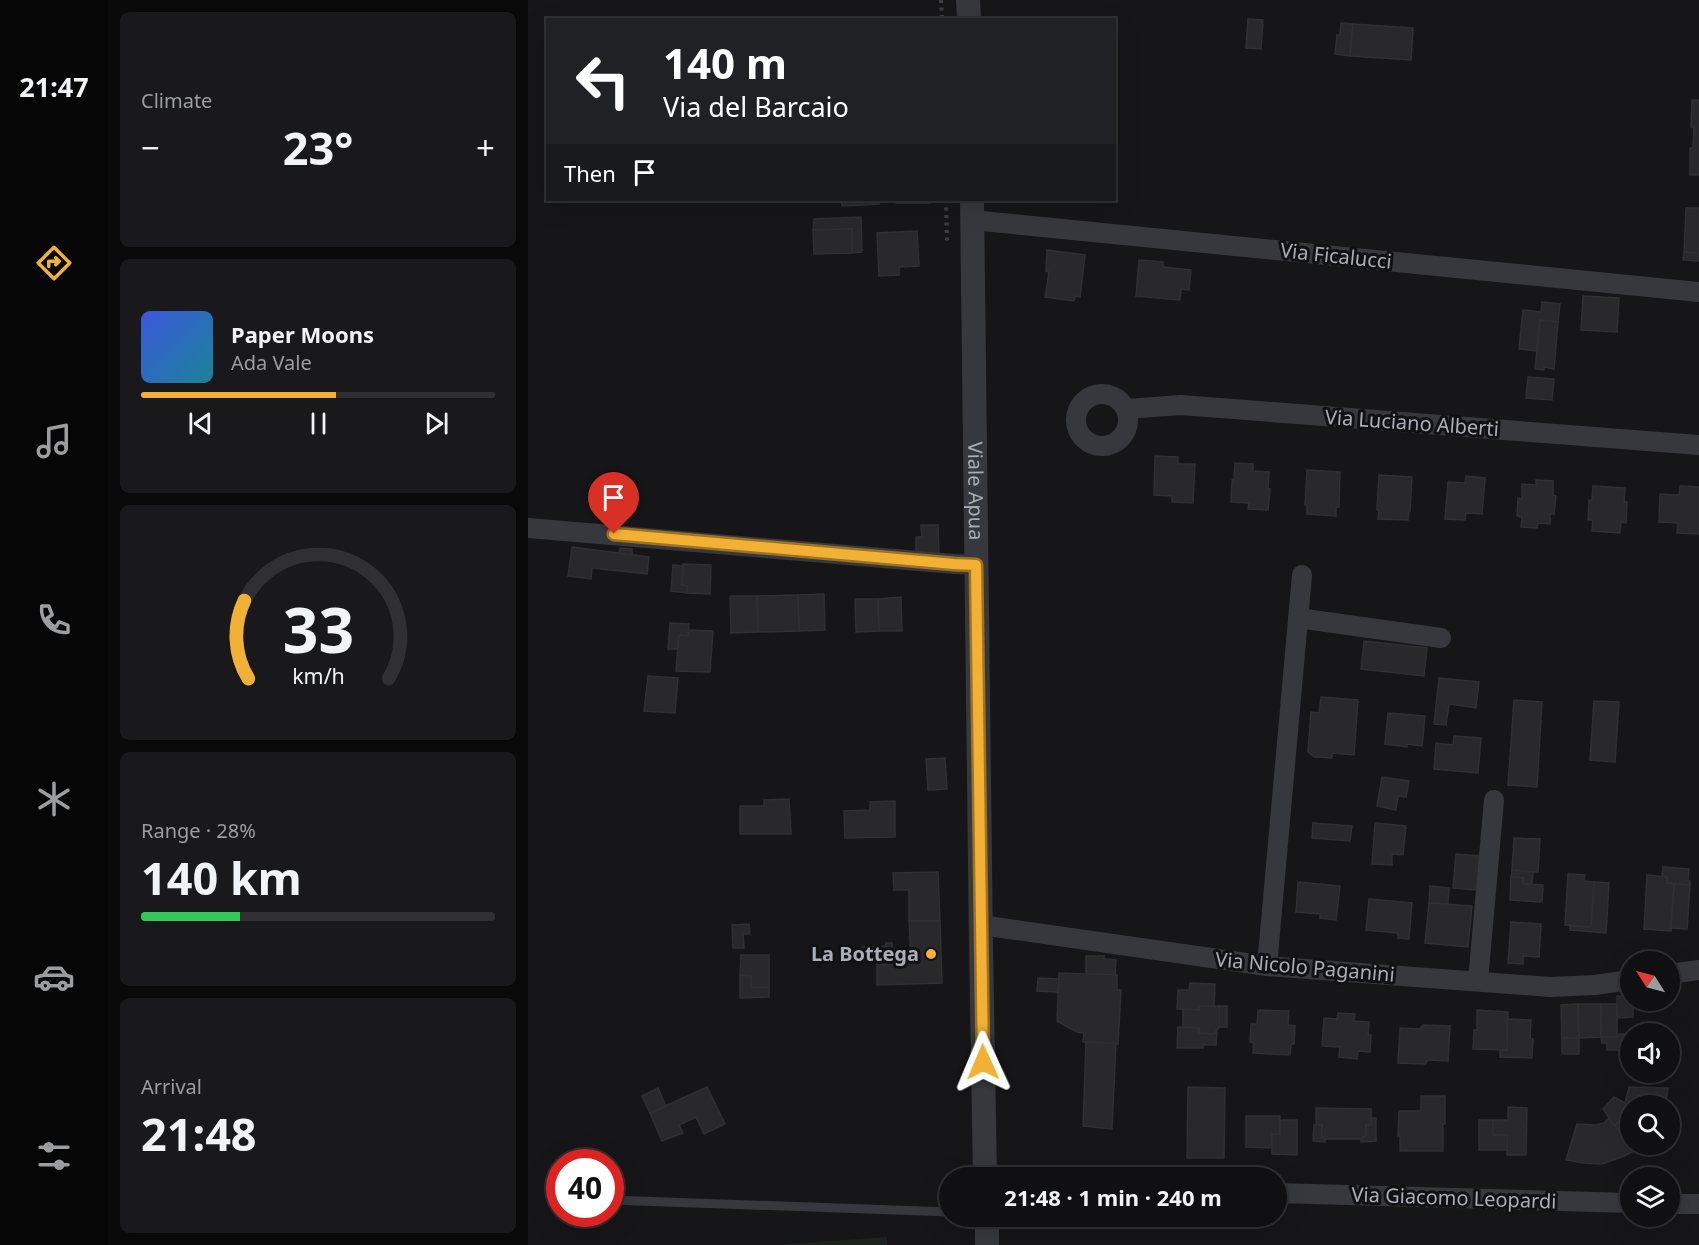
<!DOCTYPE html>
<meta charset="utf-8">
<style>
:root{--surface:#101012;--page:#19191b;--text:#f1f3f6;--muted:#9c9d9f;--line:#303032;--accent:#f2b134}
body{margin:0;font-family:"Noto Sans",sans-serif;background:var(--page);color:var(--text);height:100vh;display:flex;flex-direction:column;font-size:22px;white-space:nowrap}
*{box-sizing:border-box;margin:0}
p{font-size:20px;color:var(--muted)}
.icon{flex:none;width:33px;height:33px;fill:none;stroke:currentColor;stroke-width:2;stroke-linecap:round;stroke-linejoin:round}
.map{position:relative;flex:1;overflow:hidden}
.side{display:flex;flex-direction:column;gap:12px;padding:12px;background:#09090a;width:420px}
.side>*{flex:none}
.banner{position:absolute;left:18px;top:18px;width:570px;height:183px;border-radius:0px;box-shadow:0 6px 24px #0002,0 0 0 2px var(--line);background:#202124;color:#fff;overflow:hidden}
.needle{width:39px;rotate:306deg}
.controls{position:absolute;left:1092px;top:951px;display:grid;gap:12px}
.controls a{display:grid;place-items:center;width:60px;height:60px;border-radius:50%;background:var(--surface);box-shadow:0 6px 24px #0002,0 0 0 2px var(--line);font-size:30px}
.speed{position:absolute;left:18px;top:1149px;display:flex;gap:12px;font-size:30px;font-weight:700;text-align:center}
.speed>*{display:grid;place-content:center;width:78px;height:78px;border-radius:50%;background:var(--surface);box-shadow:0 6px 24px #0002,0 0 0 2px var(--line);line-height:1}
.speed .limit{border:9px solid #d22;background:#fff;color:#111}
.pin{position:absolute;display:grid;place-items:center;width:51px;height:51px;color:#fff;margin:-62px -26px;border-radius:50% 50% 50% 0;rotate:-45deg;box-shadow:0 0 6px #0007}
.pin .icon{rotate:45deg}
.me{position:absolute;width:66px;margin:-33px;rotate:359deg;stroke-linejoin:round;filter:drop-shadow(0 0 4px #0008)}
.turn{display:flex;align-items:center;gap:21px;height:126px;padding:0 18px;font-size:27px}
.turn .icon{width:78px;height:78px;stroke-width:2.5}
.turn b{display:block;font-size:42px;line-height:51px}
.then{display:flex;align-items:center;height:57px;padding:0 18px;background:#0003;gap:12px;font-size:22px}
.big{font-size:45px;font-weight:700;line-height:1.1}
.side .tile{flex:1;display:flex;flex-direction:column;justify-content:center;gap:9px;min-width:0;padding:0 21px;border-radius:9px;background:var(--page)}
.side .dial{align-items:center;gap:0}
.dial svg{height:156px;overflow:visible;fill:none;stroke:var(--line);stroke-width:7;stroke-linecap:round;text-anchor:middle}
.dial text{fill:var(--text);stroke:none}
.song{display:flex;align-items:center;gap:18px}
.cover{width:72px;height:72px;border-radius:9px;background:linear-gradient(135deg,hsl(230 70% 55%),hsl(190 70% 35%))}
.played{height:6px;border-radius:3px;background:linear-gradient(90deg,var(--accent) 55%,var(--line) 55%)}
.keys{display:flex;justify-content:space-around;direction:ltr}
.heat{display:flex;justify-content:space-between;align-items:center;font-size:33px;direction:ltr}
.charge{height:9px;border-radius:4px;background:linear-gradient(90deg,#34c759 28%,var(--line) 0)}
.trip{position:absolute;left:411px;top:1167px;width:348px;height:60px;border-radius:30px;background:var(--surface);box-shadow:0 6px 24px #0002,0 0 0 2px var(--line);font-weight:700;line-height:60px;text-align:center}
main{display:flex;flex:1;min-height:0}
.tab-bar{display:flex;flex-direction:column;width:108px;justify-content:space-around;align-items:center;background:#060607;color:var(--muted)}
.tab-bar .icon{width:42px;height:42px}
.tab-bar .selected{color:var(--accent)}
.tab-bar b{font-size:27px;color:var(--text)}
.map>svg:first-child{display:block}
.green{fill:#1c231d}
.building{fill:#29292c;stroke:#303034;stroke-width:1.5}
.lines{fill:none;stroke-linecap:round;stroke-linejoin:round}
.path{stroke:#3d3f44;stroke-width:4;stroke-dasharray:3 4.5;stroke-linecap:butt}
.service{stroke:#37383d;stroke-width:9}
.minor{stroke:#37383d;stroke-width:20}
.tertiary{stroke:#37383d;stroke-width:24}
.route-casing{stroke:#9d7322;stroke-width:15}
.route{stroke:#f2b134;stroke-width:10}
.poi-dot{fill:#f2b134;stroke:#111113;stroke-width:2}
.labels{text-anchor:middle;stroke-width:6;stroke-linejoin:round;paint-order:stroke}
.street-label{font-size:20px;fill:#a8adb8;stroke:#111113}
.poi-label{font-size:20px;font-weight:bold;fill:#a8adb8;stroke:#111113;text-anchor:end}
</style>
<main>
<nav class="tab-bar">
<b>21:47</b>
<svg class="icon selected" aria-label="directions" viewBox="0 0 24 24"><path d="M12 3l9 9-9 9-9-9zM9 14v-3h6M13 9l2 2-2 2"/></svg>
<svg class="icon" aria-label="music" viewBox="0 0 24 24"><path d="M9 18V5l10-2v13"/><circle cx="6" cy="18" r="3"/><circle cx="16" cy="16" r="3"/></svg>
<svg class="icon" aria-label="phone" viewBox="0 0 24 24"><path d="M5 4h4l2 5-3 2q2 4 5 5l2-3 5 2v4C11 20 4 13 5 4z"/></svg>
<svg class="icon" aria-label="climate" viewBox="0 0 24 24"><path d="M12 3v18M4 7l16 10M4 17L20 7"/></svg>
<svg class="icon" aria-label="car" viewBox="0 0 24 24"><path d="M5 17H2v-5l4-1 3-4h7l3 4 3 1v5h-3M9 17h6M6 11h13"/><circle cx="7" cy="17" r="2"/><circle cx="17" cy="17" r="2"/></svg>
<svg class="icon" aria-label="filters" viewBox="0 0 24 24"><path d="M4 7h16M4 17h16"/><circle cx="9" cy="7" r="2"/><circle cx="15" cy="17" r="2"/></svg>
</nav>
<section class="side">
<div class="tile"><p>Climate</p>
<div class="heat"><a>−</a><b class="big">23°</b><a>+</a></div>
</div>
<div class="tile">
<div class="song"><i class="cover"></i><div><b>Paper Moons</b><p>Ada Vale</p></div></div>
<div class="played"></div>
<div class="keys"><svg class="icon" aria-label="previous" viewBox="0 0 24 24"><path d="M18 5L8 12l10 7zM5 5v14"/></svg><svg class="icon" aria-label="pause" viewBox="0 0 24 24"><path d="M8 5v14M16 5v14"/></svg><svg class="icon" aria-label="next" viewBox="0 0 24 24"><path d="M6 5l10 7-10 7zM19 5v14"/></svg></div>
</div>
<div class="tile dial"><svg viewBox="0 0 100 80">
<path d="M14 69A42 42 0 1 1 86 69"/>
<path d="M14 69A42 42 0 0 1 12 29" stroke="#f2b134"/>
<text x="50" y="56" font-size="32" font-weight="700">33</text>
<text x="50" y="72" font-size="11">km/h</text>
</svg></div>
<div class="tile"><p>Range · 28%</p><b class="big">140 km</b><div class="charge"></div></div>
<div class="tile"><p>Arrival</p><b class="big">21:48</b></div>
</section>
<div class="map">
<svg width="1171" height="1245" viewBox="0 0 1171 1245">
<rect width="100%" height="100%" fill="#161618"/>
<polygon class="green" points="359,1237 359,1245 246,1245"/>
<g class="building">
<polygon points="720,19 735,20 733,49 718,48"/>
<polygon points="813,23 825,24 822,56 807,54 809,35 812,35"/>
<polygon points="825,24 885,28 883,60 822,56"/>
<polygon points="1164,100 1171,100 1171,175 1162,175 1162,148 1165,148 1166,127 1163,127"/>
<polygon points="313,200 333,200 334,205 314,206"/>
<polygon points="333,200 351,200 351,204 334,205"/>
<rect x="368" y="200" width="15" height="3"/>
<rect x="383" y="200" width="19" height="3"/>
<polygon points="1158,208 1171,208 1171,253 1156,252"/>
<polygon points="333,217 334,252 324,253 324,229 285,230 286,219"/>
<polygon points="324,229 324,253 286,254 285,230"/>
<polygon points="389,231 391,266 371,267 371,275 351,276 349,233"/>
<polygon points="519,250 557,255 552,297 547,296 546,301 517,297 521,272 518,271"/>
<polygon points="1156,252 1171,253 1171,261 1155,260"/>
<polygon points="611,260 635,262 635,267 663,270 661,290 653,289 652,300 608,296"/>
<polygon points="1055,296 1091,298 1089,332 1053,330"/>
<polygon points="1014,302 1032,304 1030,322 1012,320 1009,351 991,349 995,310 1013,312"/>
<polygon points="1012,320 1030,322 1026,369 1016,367 1016,370 1007,369"/>
<polygon points="1000,377 1026,379 1024,400 998,398"/>
<polygon points="627,456 650,457 650,464 667,464 665,503 644,502 644,496 626,495"/>
<polygon points="707,463 725,464 725,471 741,472 740,489 742,489 740,510 720,509 721,503 703,502 704,480 706,480"/>
<polygon points="779,470 812,472 811,507 808,507 808,516 779,514 779,506 777,505"/>
<polygon points="851,475 884,477 882,511 881,511 880,520 850,519 851,510 849,510"/>
<polygon points="938,476 957,478 954,514 938,513 937,520 917,519 920,482 937,483"/>
<polygon points="1008,480 1025,481 1025,495 1028,496 1026,514 1022,514 1022,524 1010,523 1009,528 993,527 994,517 989,516 990,498 994,499 994,484 1008,485"/>
<polygon points="1065,486 1097,488 1096,502 1099,502 1098,523 1093,522 1092,533 1064,531 1065,520 1060,520 1061,500 1064,500"/>
<polygon points="1152,486 1171,487 1171,534 1149,533 1150,523 1131,522 1132,494 1151,495"/>
<polygon points="393,525 410,525 411,556 388,555 388,537 394,537"/>
<polygon points="44,547 121,557 119,574 64,568 63,579 40,576"/>
<polygon points="92,548 104,549 104,555 91,553"/>
<polygon points="155,564 183,565 182,594 159,593 159,586 154,585"/>
<polygon points="145,565 155,566 154,585 159,586 159,593 143,591"/>
<polygon points="296,594 297,630 271,631 270,595"/>
<polygon points="270,595 271,631 230,632 229,596"/>
<polygon points="202,596 229,596 230,632 203,633"/>
<polygon points="373,597 374,631 351,631 350,599"/>
<polygon points="327,599 350,599 351,631 328,632"/>
<polygon points="142,623 161,624 160,636 151,635 150,649 140,649"/>
<polygon points="161,630 185,631 182,672 148,671 151,635 160,636"/>
<polygon points="836,641 899,648 896,676 833,669"/>
<polygon points="120,676 150,678 147,713 116,711"/>
<polygon points="911,678 951,682 948,708 921,704 918,725 906,724"/>
<polygon points="793,697 830,700 826,755 804,753 804,758 786,757 780,752 783,712 791,713"/>
<polygon points="986,700 1014,702 1009,787 980,785"/>
<polygon points="1066,701 1091,702 1087,762 1062,760"/>
<polygon points="860,713 897,716 894,746 879,744 879,747 857,744"/>
<polygon points="926,736 953,738 950,773 906,769 908,743 925,745"/>
<polygon points="417,758 419,789 400,790 398,759"/>
<polygon points="854,777 881,781 878,797 870,796 868,810 849,806"/>
<polygon points="261,799 263,834 212,834 212,806 236,806 236,800"/>
<polygon points="367,801 367,837 317,838 316,811 342,810 342,802"/>
<polygon points="785,823 824,826 822,841 784,838"/>
<polygon points="847,823 878,826 875,855 864,854 864,865 844,864"/>
<polygon points="986,838 1012,839 1010,872 984,870"/>
<polygon points="928,854 952,856 949,890 925,888"/>
<polygon points="1135,867 1161,869 1160,881 1162,881 1162,885 1139,883 1139,877 1134,877"/>
<polygon points="984,870 1005,872 1004,884 995,884 995,878 983,877"/>
<polygon points="410,872 412,921 381,921 381,890 366,890 365,873"/>
<polygon points="1040,874 1057,875 1056,881 1066,882 1063,927 1037,925"/>
<polygon points="1119,875 1139,877 1139,883 1146,884 1143,931 1116,929"/>
<polygon points="983,877 995,878 995,884 1015,885 1014,902 982,900"/>
<polygon points="770,882 812,886 808,920 792,918 792,914 768,912"/>
<polygon points="1066,882 1081,883 1078,933 1042,930 1042,926 1063,927"/>
<polygon points="1146,884 1162,885 1159,929 1143,928"/>
<polygon points="902,886 921,888 920,904 901,903"/>
<polygon points="841,899 884,903 881,939 870,938 870,933 838,930"/>
<polygon points="901,903 944,906 940,947 897,943"/>
<polygon points="381,921 412,921 414,983 349,985 349,965 367,965 367,959 383,959"/>
<polygon points="983,922 1013,924 1011,957 995,956 995,964 980,963"/>
<polygon points="221,924 222,934 215,934 216,948 205,948 204,925"/>
<polygon points="358,943 364,943 364,949 366,949 367,965 361,965 361,948 358,948"/>
<polygon points="358,946 358,948 361,948 361,965 349,965 348,960 334,960 334,947"/>
<polygon points="213,955 241,955 241,987 223,988 223,976 212,975"/>
<polygon points="558,956 576,956 576,959 588,960 587,975 558,974"/>
<polygon points="531,973 589,975 589,990 593,990 590,1044 555,1042 556,1033 549,1032 529,1021"/>
<polygon points="212,975 223,976 223,988 241,987 241,997 212,998"/>
<polygon points="510,978 531,979 530,992 509,991"/>
<polygon points="662,983 687,984 686,1006 671,1006 671,1010 649,1009 650,990 661,990"/>
<polygon points="1089,996 1102,996 1102,1000 1105,1000 1105,1017 1089,1018"/>
<polygon points="1050,1004 1051,1038 1034,1038 1033,1005"/>
<polygon points="1050,1004 1073,1004 1073,1037 1051,1038"/>
<rect x="1073" y="1004" width="16" height="33"/>
<polygon points="671,1006 691,1006 691,1027 686,1034 671,1033 671,1028 655,1027 655,1009 671,1010"/>
<rect x="691" y="1006" width="8" height="21"/>
<polygon points="730,1010 761,1011 760,1025 767,1026 766,1044 763,1044 762,1055 725,1053 726,1043 722,1042 723,1024 729,1024"/>
<polygon points="949,1010 980,1012 979,1050 945,1049 946,1030 949,1030"/>
<polygon points="810,1013 827,1014 826,1021 841,1022 840,1035 843,1035 842,1052 830,1051 829,1059 811,1057 812,1047 794,1046 796,1018 809,1019"/>
<polygon points="979,1019 1003,1020 1002,1038 1005,1039 1004,1058 972,1057 972,1050 979,1050"/>
<polygon points="895,1025 922,1026 920,1061 900,1060 897,1064 870,1063 872,1028 892,1029"/>
<polygon points="650,1027 671,1028 671,1033 686,1034 689,1030 688,1045 675,1045 675,1048 649,1048"/>
<polygon points="1090,1034 1102,1034 1102,1050 1079,1050 1079,1043 1074,1043 1073,1037 1089,1037"/>
<rect x="1034" y="1038" width="17" height="16"/>
<polygon points="558,1042 588,1043 584,1129 555,1126"/>
<polygon points="179,1087 197,1124 176,1134 168,1117 151,1125 155,1133 134,1141 122,1113"/>
<polygon points="660,1087 697,1088 696,1158 659,1158"/>
<polygon points="1101,1087 1140,1088 1137,1106 1102,1106 1097,1103"/>
<polygon points="130,1088 138,1106 122,1113 114,1096"/>
<polygon points="893,1096 917,1096 917,1124 915,1124 915,1151 872,1151 872,1136 870,1136 871,1111 893,1111"/>
<polygon points="1086,1097 1102,1106 1087,1126 1075,1109"/>
<polygon points="980,1107 999,1108 998,1155 979,1155 979,1135 965,1135 965,1120 980,1120"/>
<polygon points="788,1108 843,1109 843,1125 838,1125 838,1135 833,1139 797,1139 793,1135 794,1125 788,1125"/>
<polygon points="1102,1108 1102,1144 1113,1144 1106,1151 1087,1126"/>
<polygon points="718,1116 752,1116 752,1134 744,1134 744,1148 718,1147"/>
<polygon points="843,1118 848,1118 848,1141 833,1142 833,1139 838,1135 838,1125 843,1125"/>
<polygon points="1081,1118 1106,1151 1096,1156 1074,1164 1056,1163 1038,1160 1049,1124 1068,1125 1076,1123"/>
<polygon points="752,1120 769,1120 769,1155 744,1154 744,1134 752,1134"/>
<polygon points="951,1120 965,1120 965,1135 979,1135 979,1150 951,1150"/>
<polygon points="786,1125 794,1125 793,1135 797,1139 797,1142 785,1141"/>
</g>
<g class="lines">
<g class="path">
<polyline points="413,0 414,20"/>
<polyline points="418,200 419,241"/>
</g>
<polyline class="service" points="82,1200 422,1212"/>
<g class="minor">
<polyline points="444,220 1171,292"/>
<circle cx="574" cy="420" r="26"/>
<polyline points="598,409 653,405 1171,445"/>
<polyline points="0,528 426,564 448,565"/>
<polyline points="770,618 913,638"/>
<polyline points="453,925 739,966 1022,987 1067,985 1102,980"/>
<polyline points="739,966 774,575"/>
<polyline points="1142,974 1171,970"/>
<polyline points="950,981 966,800"/>
<polyline points="748,1193 1102,1203"/>
<polyline points="1142,1204 1171,1204"/>
</g>
<g class="tertiary">
<polyline points="440,0 441,20"/>
<path id="s1" d="M444,200L453,945L457,1178"/>
<polyline points="459,1216 459,1245"/>
</g>
</g>
<g class="lines">
<g class="route-casing">
<polyline id="route" points="86,534 426,564 448,565 455,1062"/>
</g>
<use href="#route" class="route"/>
</g>
<circle class="poi-dot" cx="403" cy="954" r="6"/>
<g class="labels">
<g class="street-label">
<text transform="translate(808 256) rotate(6)" y="7">Via Ficalucci</text>
<text transform="translate(884 423) rotate(4)" y="7">Via Luciano Alberti</text>
<text dy="7" stroke="none"><textPath href="#s1" startOffset="291">Viale Apua</textPath></text>
<text transform="translate(777 967) rotate(5)" y="7">Via Nicolo Paganini</text>
<text transform="translate(926 1198) rotate(2)" y="7">Via Giacomo Leopardi</text>
</g>
<g class="poi-label">
<text x="391" y="961">La Bottega</text>
</g>
</g>
</svg>
<div class="controls">
<a><svg class="needle" viewBox="-14 -14 28 28"><path d="M0-13l5 13h-10z" fill="#e53935"/><path d="M0 13l5-13h-10z" fill="#9c9d9f"/></svg></a>
<a><svg class="icon" aria-label="sound" viewBox="0 0 24 24"><path d="M4 9h4l5-4v14l-5-4H4zM17 9q2 3 0 6"/></svg></a>
<a><svg class="icon" aria-label="search" viewBox="0 0 24 24"><circle cx="10" cy="10" r="6"/><path d="M15 15l6 6"/></svg></a>
<a><svg class="icon" aria-label="layers" viewBox="0 0 24 24"><path d="M12 4l9 5-9 5-9-5zM3 14l9 5 9-5"/></svg></a>
</div>
<div class="speed"><div class="limit">40</div></div>
<div class="pin" style="left:86px;top:534px;background:#d93025"><svg class="icon" aria-label="arrive" viewBox="0 0 24 24"><path d="M6 21V4h12l-3 4 3 4H6"/></svg></div>
<svg class="me" style="left:455px;top:1062px" viewBox="-20 -20 40 40"><path d="M0-17L14 15 0 8-14 15z" fill="#f2b134" stroke="#fff" stroke-width="4"/></svg>
<div class="trip">21:48 · 1 min · 240 m</div>
<div class="banner">
<div class="turn"><svg class="icon" aria-label="left" viewBox="0 0 24 24"><path d="M17 20v-9H6M10 6l-5 5 5 5"/></svg><div><b>140 m</b>Via del Barcaio</div></div>
<div class="then">Then<svg class="icon" aria-label="arrive" viewBox="0 0 24 24"><path d="M6 21V4h12l-3 4 3 4H6"/></svg></div>
</div>
</div>
</main>
